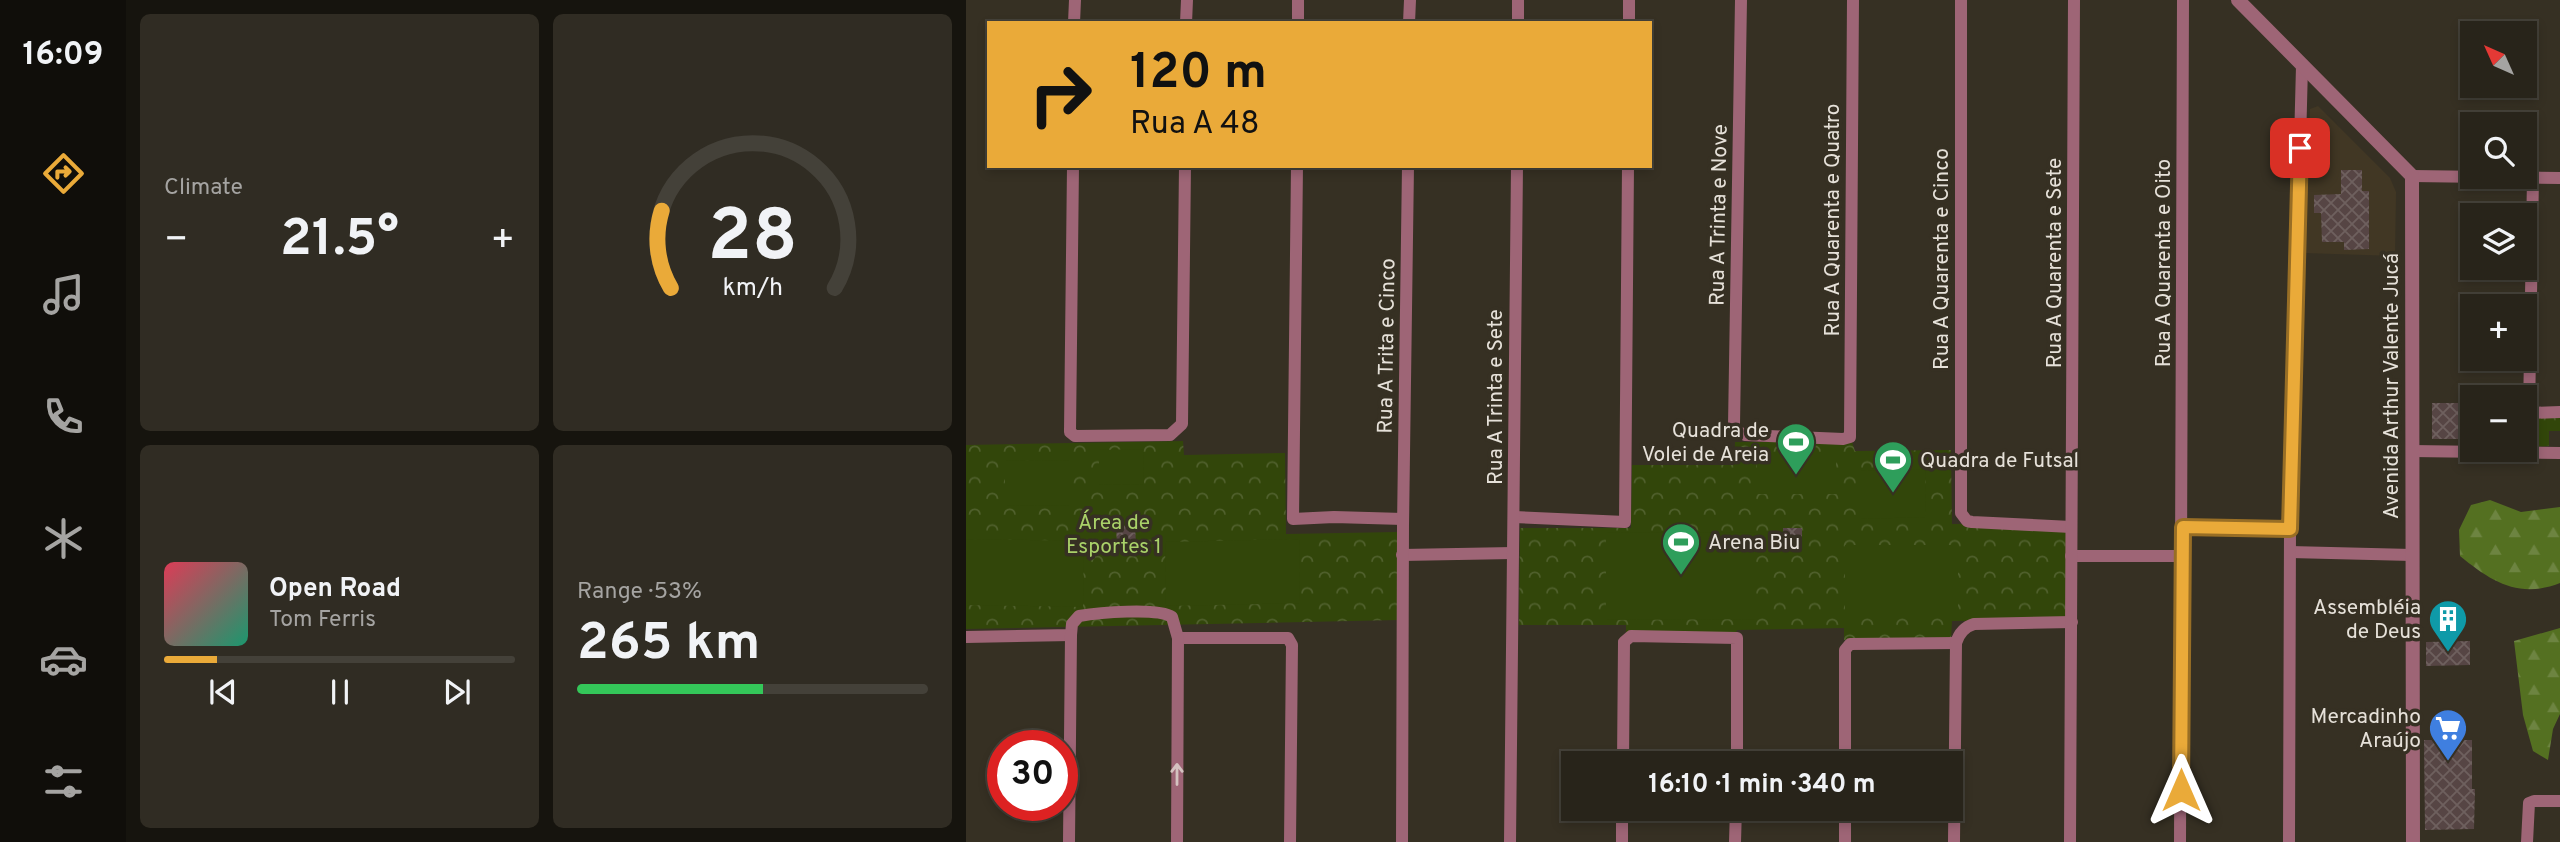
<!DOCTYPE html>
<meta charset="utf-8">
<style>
:root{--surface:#28241a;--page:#302c23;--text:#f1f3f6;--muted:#a5a4a2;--line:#444139;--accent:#eaaa39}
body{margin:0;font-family:Overpass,sans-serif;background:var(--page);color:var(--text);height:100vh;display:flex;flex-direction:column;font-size:26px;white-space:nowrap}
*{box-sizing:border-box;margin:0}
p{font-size:23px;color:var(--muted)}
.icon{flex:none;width:38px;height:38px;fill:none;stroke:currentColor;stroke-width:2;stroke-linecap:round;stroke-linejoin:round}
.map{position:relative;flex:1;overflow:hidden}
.panel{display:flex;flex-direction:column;gap:14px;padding:14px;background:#16140e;width:840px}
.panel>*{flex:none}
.banner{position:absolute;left:21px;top:21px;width:665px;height:147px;border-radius:0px;box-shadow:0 4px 10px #0003,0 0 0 2px var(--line);background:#eaaa39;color:#111;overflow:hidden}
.needle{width:46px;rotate:315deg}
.buttons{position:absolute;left:1494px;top:21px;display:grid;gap:14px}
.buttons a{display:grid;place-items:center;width:77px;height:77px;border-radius:0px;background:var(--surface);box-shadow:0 4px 10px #0003,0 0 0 2px var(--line);font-size:35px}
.speed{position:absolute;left:21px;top:730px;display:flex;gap:14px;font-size:35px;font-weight:700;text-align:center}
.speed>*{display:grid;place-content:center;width:91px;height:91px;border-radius:50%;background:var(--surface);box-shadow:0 4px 10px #0003,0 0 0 2px var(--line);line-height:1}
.speed .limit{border:10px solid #d22;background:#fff;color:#111}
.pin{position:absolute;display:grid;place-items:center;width:60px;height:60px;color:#fff;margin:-30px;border-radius:14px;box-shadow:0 4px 10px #0006}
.me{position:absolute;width:77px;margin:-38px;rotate:0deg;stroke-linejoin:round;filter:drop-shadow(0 0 5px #0008)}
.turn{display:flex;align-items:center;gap:24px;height:147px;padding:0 28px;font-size:32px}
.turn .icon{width:91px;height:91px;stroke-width:2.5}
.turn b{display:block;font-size:49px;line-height:60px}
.big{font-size:52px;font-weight:700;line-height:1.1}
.panel .widget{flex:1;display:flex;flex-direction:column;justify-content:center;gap:10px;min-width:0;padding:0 24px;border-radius:10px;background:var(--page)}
.panel .dial{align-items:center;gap:0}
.dial svg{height:182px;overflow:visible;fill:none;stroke:var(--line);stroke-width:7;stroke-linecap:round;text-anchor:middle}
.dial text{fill:var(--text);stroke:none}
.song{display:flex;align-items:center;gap:21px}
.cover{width:84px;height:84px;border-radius:10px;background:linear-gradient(135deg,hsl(350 70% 55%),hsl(160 70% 35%))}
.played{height:7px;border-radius:4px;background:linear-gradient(90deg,var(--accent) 15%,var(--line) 15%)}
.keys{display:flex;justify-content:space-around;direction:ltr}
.heat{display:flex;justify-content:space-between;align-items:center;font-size:38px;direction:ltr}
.charge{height:10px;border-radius:5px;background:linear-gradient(90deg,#34c759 53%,var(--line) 0)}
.panel .tiles{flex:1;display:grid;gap:14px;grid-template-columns:repeat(2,1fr)}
.trip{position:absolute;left:595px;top:751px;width:402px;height:70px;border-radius:0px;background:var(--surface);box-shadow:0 4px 10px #0003,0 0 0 2px var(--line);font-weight:700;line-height:70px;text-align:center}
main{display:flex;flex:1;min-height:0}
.dock{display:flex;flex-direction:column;width:126px;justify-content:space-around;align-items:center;background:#100e0a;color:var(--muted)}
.dock .icon{width:49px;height:49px}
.dock .current{color:var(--accent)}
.dock b{font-size:32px;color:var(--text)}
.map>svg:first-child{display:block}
.built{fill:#413724}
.forest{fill:url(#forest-firs)}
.park{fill:url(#park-crowns)}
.pitch{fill:#32460a}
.building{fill:url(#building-cross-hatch)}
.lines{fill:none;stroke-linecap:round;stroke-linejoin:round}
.minor{stroke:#9e6576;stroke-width:12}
.tertiary{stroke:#9e6576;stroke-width:14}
.oneway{stroke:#d4c2c0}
.route-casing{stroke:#986e25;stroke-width:18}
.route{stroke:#eaaa39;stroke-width:12}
.labels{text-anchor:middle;stroke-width:7;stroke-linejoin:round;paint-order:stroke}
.street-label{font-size:21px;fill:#e6e1d9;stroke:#363023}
.poi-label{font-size:21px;fill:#e6e1d9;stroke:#363023;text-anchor:end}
.park-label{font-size:21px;fill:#a9d169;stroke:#363023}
</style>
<main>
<nav class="dock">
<b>16:09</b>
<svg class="icon current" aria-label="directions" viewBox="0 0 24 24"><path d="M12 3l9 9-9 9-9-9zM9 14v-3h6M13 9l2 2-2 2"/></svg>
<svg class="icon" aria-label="music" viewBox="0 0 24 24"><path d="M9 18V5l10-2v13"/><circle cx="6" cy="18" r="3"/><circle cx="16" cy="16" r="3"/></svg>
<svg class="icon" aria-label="phone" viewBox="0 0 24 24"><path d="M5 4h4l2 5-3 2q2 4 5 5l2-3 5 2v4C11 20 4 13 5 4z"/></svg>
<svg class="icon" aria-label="climate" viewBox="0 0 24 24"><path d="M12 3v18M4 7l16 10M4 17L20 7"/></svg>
<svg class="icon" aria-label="car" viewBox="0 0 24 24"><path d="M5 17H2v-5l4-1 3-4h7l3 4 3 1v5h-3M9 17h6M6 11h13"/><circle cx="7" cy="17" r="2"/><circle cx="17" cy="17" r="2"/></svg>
<svg class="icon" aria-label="filters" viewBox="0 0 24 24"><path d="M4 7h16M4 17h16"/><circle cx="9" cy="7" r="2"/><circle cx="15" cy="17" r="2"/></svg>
</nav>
<section class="panel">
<div class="tiles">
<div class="widget"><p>Climate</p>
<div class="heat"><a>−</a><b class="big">21.5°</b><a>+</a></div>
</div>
<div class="widget dial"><svg viewBox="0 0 100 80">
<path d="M14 69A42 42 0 1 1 86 69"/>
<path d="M14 69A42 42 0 0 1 10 35" stroke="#eaaa39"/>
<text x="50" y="56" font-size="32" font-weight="700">28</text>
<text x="50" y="72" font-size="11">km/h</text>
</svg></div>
<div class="widget">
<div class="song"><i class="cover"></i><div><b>Open Road</b><p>Tom Ferris</p></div></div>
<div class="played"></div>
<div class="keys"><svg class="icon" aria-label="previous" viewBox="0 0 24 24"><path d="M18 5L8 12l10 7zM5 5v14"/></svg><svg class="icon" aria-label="pause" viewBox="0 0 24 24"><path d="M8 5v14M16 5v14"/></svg><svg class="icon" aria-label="next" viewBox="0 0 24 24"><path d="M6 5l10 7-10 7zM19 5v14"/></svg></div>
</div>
<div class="widget"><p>Range · 53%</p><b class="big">265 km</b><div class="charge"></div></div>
</div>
</section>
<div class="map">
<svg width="1594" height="842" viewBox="0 0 1594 842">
<defs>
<pattern id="forest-firs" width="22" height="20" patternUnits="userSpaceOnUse" patternTransform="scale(1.75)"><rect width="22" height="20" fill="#547021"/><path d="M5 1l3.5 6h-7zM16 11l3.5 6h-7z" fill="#6d8441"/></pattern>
<pattern id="park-crowns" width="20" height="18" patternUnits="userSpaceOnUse" patternTransform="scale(1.75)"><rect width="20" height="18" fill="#32460a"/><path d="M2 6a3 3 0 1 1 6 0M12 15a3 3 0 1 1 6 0" fill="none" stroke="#50602d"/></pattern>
<pattern id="building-cross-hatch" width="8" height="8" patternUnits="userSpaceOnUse" patternTransform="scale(1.75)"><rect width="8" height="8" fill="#564544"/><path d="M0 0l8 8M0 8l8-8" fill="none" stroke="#6e605e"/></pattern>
</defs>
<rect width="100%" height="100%" fill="#363023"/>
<polygon class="built" points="1352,106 1424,178 1430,192 1429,256 1338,253 1344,109"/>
<g class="forest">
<path d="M1524,500L1555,512L1594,507V583C1553,599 1526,582 1494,556L1493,530L1505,505Z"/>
<polygon points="1594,628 1594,714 1587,729 1582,760 1567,751 1557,715 1548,641"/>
</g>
<g class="park">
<polygon points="1563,413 1594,413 1594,431 1583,431 1583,446 1564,447"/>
<polygon points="217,441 218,455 319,453 320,534 431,532 432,620 0,629 0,445"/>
<polygon points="769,442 886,442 889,451 985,450 986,524 1102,523 1103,620 986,621 985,639 878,640 878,628 771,630 767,639 660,639 660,625 553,625 554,528 665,528 666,465 768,465"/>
</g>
<g class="pitch">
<polygon points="177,449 178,484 133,485 133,450"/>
<rect x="791" y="458" width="79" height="36"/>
<polygon points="105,460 105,505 39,506 39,461"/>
<polygon points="959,469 960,517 895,519 895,471"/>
<polygon points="790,532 790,619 640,620 640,533"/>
<polygon points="0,539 118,541 117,607 0,605"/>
<polygon points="333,539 334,603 200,606 199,542"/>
<rect x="879" y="545" width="113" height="70"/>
</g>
<g class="building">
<polygon points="1375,170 1396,170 1396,191 1403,191 1403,249 1378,250 1378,242 1356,242 1355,213 1348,213 1348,195 1375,194"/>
<rect x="1466" y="403" width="41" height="36"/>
<polygon points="169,525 170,545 151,546 150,526"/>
<polygon points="817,528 836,528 836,548 817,549"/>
<polygon points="1504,641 1504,665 1460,666 1460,642"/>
<polygon points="1458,740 1506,740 1506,789 1509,789 1508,829 1459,830"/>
</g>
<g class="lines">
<g class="minor">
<polyline points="775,0 768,425 769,430 779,435 877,439 884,437 887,0"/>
<polyline points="995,0 995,513 1001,521 1006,522 1105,527"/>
<polyline points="108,23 109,0"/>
<polyline points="220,23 221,0"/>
<polyline points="332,23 332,0"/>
<polyline points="443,23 444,0"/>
<polyline points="552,23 552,0"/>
<polyline points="663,23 663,0"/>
<polyline points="107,166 104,432 109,436 204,435 216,424 219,166"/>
<polyline points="331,166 327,519 368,517 437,519"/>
<polyline points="1446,176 1594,178"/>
<polyline points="1567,177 1563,413 1594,412"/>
<polyline points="1446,451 1594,453"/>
<polyline points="548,517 659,522 662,166"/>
<polyline points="1217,527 1324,529"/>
<polyline points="1324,552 1446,555"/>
<polyline points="436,555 547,553"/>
<polyline points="1105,556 1216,556"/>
<path d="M0,637L105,635L106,624L113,616C131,613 192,607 206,617L212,638H322L326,645L324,842"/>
<polyline points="657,763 658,642 665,636 771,638 771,763"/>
<polyline points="879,763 879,650 884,644 990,643"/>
<polyline points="103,842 105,635"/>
<polyline points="211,842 212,638"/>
<polyline points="436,842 437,526 442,166"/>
<polyline points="544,842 551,166"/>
<polyline points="656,842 656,808"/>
<polyline points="769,842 770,808"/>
<polyline points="879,842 879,808"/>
<path d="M988,842L990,643C993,633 998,627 1008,624L1106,622"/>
<polyline points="1104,842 1108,0"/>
<polyline points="1214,842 1217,0"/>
<polyline points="1323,842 1324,529 1336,66"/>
<polyline points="1561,842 1563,803 1568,801 1594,801"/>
</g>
<polyline class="tertiary" points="1272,0 1446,176 1447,842"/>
</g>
<defs><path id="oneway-shaft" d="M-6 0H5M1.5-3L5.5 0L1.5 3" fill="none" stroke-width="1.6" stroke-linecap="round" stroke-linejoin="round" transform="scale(1.75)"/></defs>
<use class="oneway" href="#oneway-shaft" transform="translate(211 774) rotate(-90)"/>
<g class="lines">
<g class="route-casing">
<polyline id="route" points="1215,790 1217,527 1324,529 1334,148"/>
</g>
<use href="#route" class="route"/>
</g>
<defs>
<g id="stadium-pin" transform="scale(2.0125)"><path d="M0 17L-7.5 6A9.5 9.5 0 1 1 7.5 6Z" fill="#2e9e5b" stroke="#363023"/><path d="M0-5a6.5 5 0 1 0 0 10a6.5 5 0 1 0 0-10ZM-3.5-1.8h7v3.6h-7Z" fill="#fff"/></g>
<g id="building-pin" transform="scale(2.0125)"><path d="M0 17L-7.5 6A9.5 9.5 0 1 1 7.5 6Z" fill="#0f9aa8" stroke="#363023"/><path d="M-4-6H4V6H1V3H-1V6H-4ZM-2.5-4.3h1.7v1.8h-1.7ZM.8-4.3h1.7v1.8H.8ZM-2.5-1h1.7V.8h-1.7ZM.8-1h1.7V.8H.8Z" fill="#fff"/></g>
<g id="supermarket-pin" transform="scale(2.0125)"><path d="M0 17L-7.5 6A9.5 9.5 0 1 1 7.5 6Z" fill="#3f7fe0" stroke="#363023"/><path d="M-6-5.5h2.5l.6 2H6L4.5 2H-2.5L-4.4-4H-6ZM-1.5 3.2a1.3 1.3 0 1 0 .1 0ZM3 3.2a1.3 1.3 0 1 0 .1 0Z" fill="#fff"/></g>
</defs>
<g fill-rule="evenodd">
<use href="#stadium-pin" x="830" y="442"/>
<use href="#stadium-pin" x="927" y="460"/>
<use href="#stadium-pin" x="715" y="542"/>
<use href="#building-pin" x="1482" y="619"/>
<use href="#supermarket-pin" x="1482" y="728"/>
</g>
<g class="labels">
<g class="street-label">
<text transform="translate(752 215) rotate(-89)" y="7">Rua A Trinta e Nove</text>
<text transform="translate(866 220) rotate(-90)" y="7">Rua A Quarenta e Quatro</text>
<text transform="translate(975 259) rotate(-90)" y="7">Rua A Quarenta e Cinco</text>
<text transform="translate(1088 263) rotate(-90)" y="7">Rua A Quarenta e Sete</text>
<text transform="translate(1197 263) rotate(-90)" y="7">Rua A Quarenta e Oito</text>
<text transform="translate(420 346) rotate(-89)" y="7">Rua A Trita e Cinco</text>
<text transform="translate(1425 386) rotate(-90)" y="7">Avenida Arthur Valente Jucá</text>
<text transform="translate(529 397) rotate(-90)" y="7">Rua A Trinta e Sete</text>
</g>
<g class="poi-label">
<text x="803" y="437">Quadra de<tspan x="803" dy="24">Volei de Areia</tspan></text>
<text x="954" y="467" text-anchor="start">Quadra de Futsal</text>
<text x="742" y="549" text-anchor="start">Arena Biu</text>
<text x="1455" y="614">Assembléia<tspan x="1455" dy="24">de Deus</tspan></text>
<text x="1455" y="723">Mercadinho<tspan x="1455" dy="24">Araújo</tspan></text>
</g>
<g class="park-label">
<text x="148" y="529">Área de<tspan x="148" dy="24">Esportes 1</tspan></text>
</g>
</g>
</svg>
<div class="buttons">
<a><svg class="needle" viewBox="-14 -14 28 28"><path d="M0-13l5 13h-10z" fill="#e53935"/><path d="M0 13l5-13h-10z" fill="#a5a4a2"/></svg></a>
<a><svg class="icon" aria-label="search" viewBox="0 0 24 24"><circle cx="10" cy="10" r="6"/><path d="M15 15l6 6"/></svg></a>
<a><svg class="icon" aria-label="layers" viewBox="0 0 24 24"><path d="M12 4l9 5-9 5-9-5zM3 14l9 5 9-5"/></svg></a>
<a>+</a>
<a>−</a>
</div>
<div class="speed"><div class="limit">30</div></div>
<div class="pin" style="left:1334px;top:148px;background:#d93025"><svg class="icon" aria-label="arrive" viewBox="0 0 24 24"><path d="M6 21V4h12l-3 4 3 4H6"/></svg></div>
<svg class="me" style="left:1215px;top:790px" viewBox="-20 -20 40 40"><path d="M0-17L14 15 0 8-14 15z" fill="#eaaa39" stroke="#fff" stroke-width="4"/></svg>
<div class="trip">16:10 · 1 min · 340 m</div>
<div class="banner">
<div class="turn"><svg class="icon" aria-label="right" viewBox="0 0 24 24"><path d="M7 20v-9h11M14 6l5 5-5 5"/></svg><div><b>120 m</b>Rua A 48</div></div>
</div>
</div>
</main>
